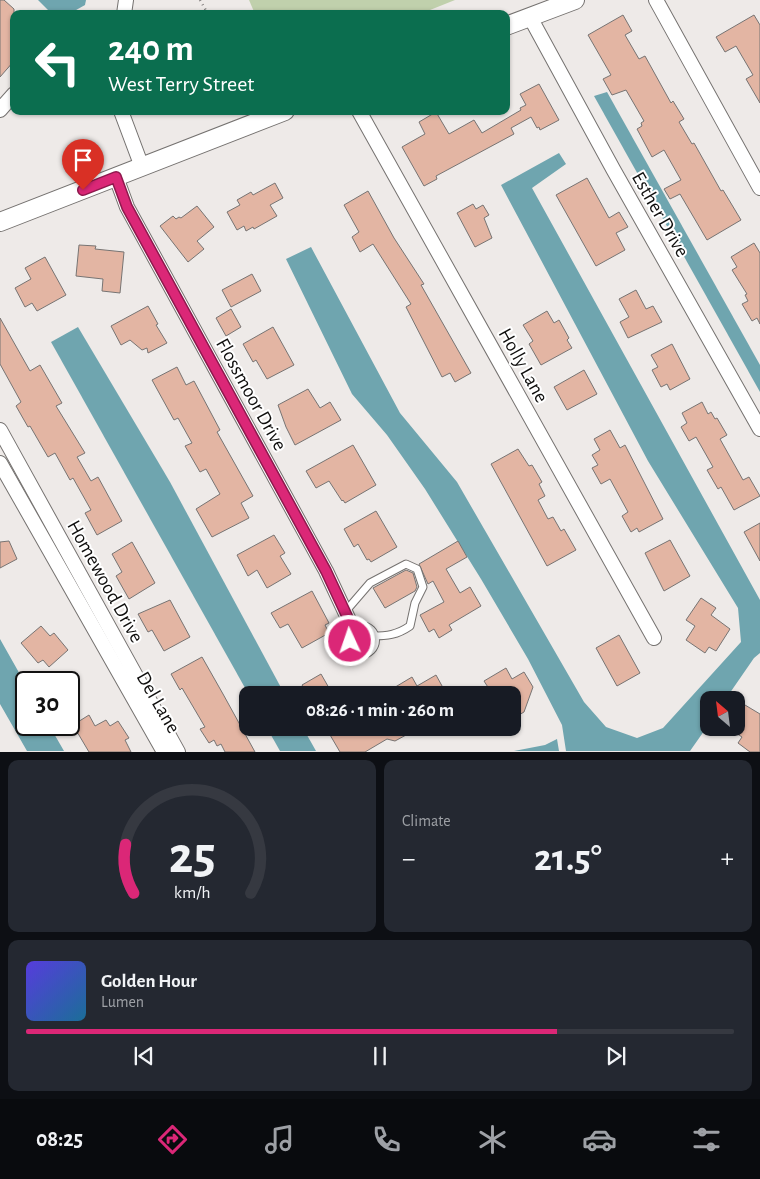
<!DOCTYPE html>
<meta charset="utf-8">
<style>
:root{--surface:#171b24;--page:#242831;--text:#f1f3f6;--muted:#9ea1a6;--line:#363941;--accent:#db2777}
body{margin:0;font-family:"Alegreya Sans",sans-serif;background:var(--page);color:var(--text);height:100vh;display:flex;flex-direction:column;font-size:19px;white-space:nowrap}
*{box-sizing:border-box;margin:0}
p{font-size:16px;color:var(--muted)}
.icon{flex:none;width:28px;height:28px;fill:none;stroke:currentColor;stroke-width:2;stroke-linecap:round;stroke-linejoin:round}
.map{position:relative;height:752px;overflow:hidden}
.drawer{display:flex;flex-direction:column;gap:8px;padding:8px;background:#0d0f14;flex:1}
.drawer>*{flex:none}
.banner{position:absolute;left:10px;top:10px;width:500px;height:105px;border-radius:10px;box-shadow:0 1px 4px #0004;background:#0b6e4f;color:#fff;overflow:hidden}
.needle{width:32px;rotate:332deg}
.fabs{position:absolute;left:700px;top:691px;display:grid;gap:10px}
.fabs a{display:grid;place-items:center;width:45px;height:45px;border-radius:10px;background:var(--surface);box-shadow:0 1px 4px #0004;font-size:25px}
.speed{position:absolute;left:15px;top:671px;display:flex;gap:10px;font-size:25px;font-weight:700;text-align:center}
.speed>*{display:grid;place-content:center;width:65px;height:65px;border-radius:50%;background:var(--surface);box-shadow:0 1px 4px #0004;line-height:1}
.speed .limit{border:2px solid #111;border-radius:8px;background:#fff;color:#111}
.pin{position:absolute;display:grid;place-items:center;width:42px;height:42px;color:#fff;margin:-51px -21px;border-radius:50% 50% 50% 0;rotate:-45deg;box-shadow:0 0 5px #0007}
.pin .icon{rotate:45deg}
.me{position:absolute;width:55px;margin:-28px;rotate:357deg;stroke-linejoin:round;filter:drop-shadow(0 0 4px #0008)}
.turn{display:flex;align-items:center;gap:18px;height:105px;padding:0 15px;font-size:22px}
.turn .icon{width:65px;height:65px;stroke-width:2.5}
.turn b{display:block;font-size:35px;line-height:42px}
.big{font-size:38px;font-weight:700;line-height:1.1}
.drawer .card{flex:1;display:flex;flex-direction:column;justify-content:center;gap:8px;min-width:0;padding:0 18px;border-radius:10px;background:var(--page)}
.drawer .dial{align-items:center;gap:0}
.dial svg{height:130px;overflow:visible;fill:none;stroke:var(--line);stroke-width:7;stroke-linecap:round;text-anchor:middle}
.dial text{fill:var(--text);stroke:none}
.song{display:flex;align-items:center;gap:15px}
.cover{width:60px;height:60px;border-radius:8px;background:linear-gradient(135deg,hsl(250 70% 55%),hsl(200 70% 35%))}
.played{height:5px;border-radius:2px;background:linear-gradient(90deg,var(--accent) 75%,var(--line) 75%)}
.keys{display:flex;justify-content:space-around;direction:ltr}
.heat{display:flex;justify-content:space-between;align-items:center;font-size:28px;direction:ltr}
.drawer .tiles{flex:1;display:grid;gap:8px;grid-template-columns:1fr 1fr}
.card:last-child{grid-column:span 2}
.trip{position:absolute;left:239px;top:686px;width:282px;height:50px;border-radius:10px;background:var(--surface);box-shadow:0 1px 4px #0004;font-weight:700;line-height:50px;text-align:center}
.tab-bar{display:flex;height:80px;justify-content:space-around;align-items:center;background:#090b0e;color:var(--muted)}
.tab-bar .icon{width:35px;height:35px}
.tab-bar .active{color:var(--accent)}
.tab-bar b{font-size:22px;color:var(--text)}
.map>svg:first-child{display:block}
.green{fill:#c0d0ac}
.water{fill:#6fa5af}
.building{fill:#e3b5a3;stroke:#777473}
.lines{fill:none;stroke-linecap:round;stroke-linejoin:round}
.service-casing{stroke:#757270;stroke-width:9}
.minor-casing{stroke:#757270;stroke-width:16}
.tertiary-casing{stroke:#757270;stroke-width:20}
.path{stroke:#817e7d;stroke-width:2.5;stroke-dasharray:1 4;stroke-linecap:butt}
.service{stroke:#fff;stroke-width:7}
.minor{stroke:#fff;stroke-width:14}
.tertiary{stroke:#fff;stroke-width:18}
.route-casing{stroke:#8e194d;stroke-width:12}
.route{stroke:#db2777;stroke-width:9}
.labels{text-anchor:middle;stroke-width:4;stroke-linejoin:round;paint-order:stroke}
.street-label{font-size:20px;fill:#0f0e0d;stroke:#fff}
</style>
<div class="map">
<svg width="760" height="752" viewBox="0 0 760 752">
<rect width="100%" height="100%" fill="#eeeae8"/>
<polygon class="green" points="249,0 455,0 420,14 255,14"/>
<g class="water">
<polygon points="38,0 86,0 85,5 69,14 52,14"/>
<polygon points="607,92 760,365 760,392 594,96"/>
<polygon points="559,153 566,164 532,188 760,600 760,653 754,658 725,700 709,700 709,724 690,751 566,751 562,725 528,659 481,579 425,489 387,435 352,394 286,259 311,247 400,413 457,482 584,702 606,727 637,738 663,728 741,642 738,608 648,461 501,185"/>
<polygon points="78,327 170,482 285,695 249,695 51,342"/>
<polygon points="0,639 26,685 26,725 49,725 64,751 27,751 0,704"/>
<polygon points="267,728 303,728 316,751 280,751"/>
<polygon points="557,739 559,751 514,751 545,745"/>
</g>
<g class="building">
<polygon points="0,0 4,0 14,9 14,61 0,77"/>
<polygon points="623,15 632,31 625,35 639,59 645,56 671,103 673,101 684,119 679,122 692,144 694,143 721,191 723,190 741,220 707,240 680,194 670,199 664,189 681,180 664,150 652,157 637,129 642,126 641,123 644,121 626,90 612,95 603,79 611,75 588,35"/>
<polygon points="754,15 760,25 760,103 746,79 753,75 736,46 725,52 716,37"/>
<polygon points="539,84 559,120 540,130 539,127 537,128 531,117 511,128 514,134 436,176 437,179 424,186 402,147 425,134 419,122 436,112 449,134 474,120 482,133 521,110 520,108 526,105 520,94"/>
<polygon points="587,178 609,218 619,212 628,227 616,233 625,250 596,266 556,195"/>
<polygon points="275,183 283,198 270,205 277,216 254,229 253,227 246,231 244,226 237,230 227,212 240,205 237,200 251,192 253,195"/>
<polygon points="368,191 394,238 424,284 421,285 471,373 455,382 450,373 442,377 406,307 411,304 373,244 360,252 352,237 359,232 344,205"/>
<polygon points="473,204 476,209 483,205 489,215 484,218 492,238 475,247 457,213"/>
<polygon points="197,206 214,227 197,241 204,249 188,262 160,226 173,216 176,219 179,217 181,218"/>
<polygon points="754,243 760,253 760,324 757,318 752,321 742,304 748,301 745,295 747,294 732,270 737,267 731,257"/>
<polygon points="79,245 96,246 95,249 124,252 120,293 102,291 103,279 76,276"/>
<polygon points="45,257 66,295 37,311 32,303 25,307 15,288 31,279 25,268"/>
<polygon points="252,274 261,291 231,307 222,290"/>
<polygon points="636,290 646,309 653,306 662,322 628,338 620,322 629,317 619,299"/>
<polygon points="148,306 158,324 156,325 167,343 148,353 147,348 142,350 130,340 121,345 111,326"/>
<polygon points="231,309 241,327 226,336 216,318"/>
<polygon points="547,311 554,323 559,320 569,338 567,340 572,348 541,365 529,344 533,341 523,325"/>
<polygon points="0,318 30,371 40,365 62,403 56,406 85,453 77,457 91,481 98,477 122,521 97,535 85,513 91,510 73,478 70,480 55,453 48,457 30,426 28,427 16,406 21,402 0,364"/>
<polygon points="273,327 294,365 267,379 256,360 253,362 243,344"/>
<polygon points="672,344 690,379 670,390 667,384 661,387 652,370 658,367 651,355"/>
<polygon points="177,367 186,385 194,381 220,430 217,432 253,496 241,503 249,518 212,537 196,509 220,494 206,469 200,472 185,446 192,443 178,418 174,420 152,380"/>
<polygon points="584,370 597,394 567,410 554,387"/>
<polygon points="308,389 320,408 330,402 341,420 295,445 286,427 278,405"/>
<polygon points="702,402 708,414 711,412 715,419 717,418 727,435 720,439 743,480 749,477 760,496 734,510 721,487 718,489 707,470 713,467 696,437 689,441 681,427 687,423 682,413"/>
<polygon points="610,430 620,448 625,445 663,519 639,532 637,528 631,532 622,516 628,512 610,479 601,484 592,468 598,465 592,455 600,450 594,439"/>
<polygon points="353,445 376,485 345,503 343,500 342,501 329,481 316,488 306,471"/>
<polygon points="518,449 529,466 532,465 542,482 539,484 545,496 538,500 548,519 553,517 561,531 564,529 576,550 547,566 491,464"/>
<polygon points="376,511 397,547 371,562 369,559 367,560 358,544 354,547 344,529"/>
<polygon points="760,523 760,561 744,532"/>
<polygon points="274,535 285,553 280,556 291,574 267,588 257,570 248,576 237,555"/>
<polygon points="670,540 690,576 664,591 645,553"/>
<polygon points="9,541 17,559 0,568 0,542"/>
<polygon points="458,541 467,557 446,569 460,593 470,587 481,606 449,625 452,630 439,638 434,629 429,632 420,615 444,602 433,581 428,584 419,564"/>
<polygon points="132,542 155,583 129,599 116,576 122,572 112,554"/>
<polygon points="406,570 413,573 417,587 415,591 385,608 373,588"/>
<polygon points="312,591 329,623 325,625 329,633 302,648 288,624 280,628 271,613"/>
<polygon points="701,598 716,608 711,615 730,629 716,651 709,647 705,653 686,640 695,626 686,620"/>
<polygon points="170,600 190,637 164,651 152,630 148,632 138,614"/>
<polygon points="41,626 50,636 54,633 68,650 49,667 43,660 38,663 21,643"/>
<polygon points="619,635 640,673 617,686 596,648"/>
<polygon points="202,657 223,694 255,752 225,752 221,744 217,746 214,740 209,743 200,729 205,727 182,688 180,690 171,674"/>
<polygon points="506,668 512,679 524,672 533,687 524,712 512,719 512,695 493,695 484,681"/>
<polygon points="321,674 333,695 308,695 302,685"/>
<polygon points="436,675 447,695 382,695 412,677 417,686"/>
<polygon points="740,702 760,714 760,752 750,752 738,743 742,737 736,733 736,708"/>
<polygon points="89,715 95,726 106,720 110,726 118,721 129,738 125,740 131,752 89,752 73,725"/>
<polygon points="326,728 419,728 395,741 387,739 365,752 340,752"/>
</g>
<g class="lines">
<g class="service-casing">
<path id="service" d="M345,612L370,583L406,564L417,569L423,587L415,603L410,626C397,635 387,636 372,636"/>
</g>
<g class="minor-casing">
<g id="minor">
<polyline points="656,0 760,188"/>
<polyline points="124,14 126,0"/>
<polyline points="530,17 613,169 760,429"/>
<polyline points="0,110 14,94"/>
<polyline points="121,111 142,167"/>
<polyline points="359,111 654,638"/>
<polyline points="116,177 127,207 326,571 354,631"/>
<polyline points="0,430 178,752"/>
<polyline points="0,463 164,752"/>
<circle cx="361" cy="640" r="11"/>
</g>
</g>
<g class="tertiary-casing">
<g id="tertiary">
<polyline points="506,26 575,0"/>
<polyline points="0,222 285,111"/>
</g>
</g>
<polyline class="path" points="200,0 208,14"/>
<use href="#service" class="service"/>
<use href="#minor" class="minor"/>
<use href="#tertiary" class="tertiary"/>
</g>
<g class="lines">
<g class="route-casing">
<polyline id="route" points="83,190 116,177 127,207 326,571 354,631 350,641"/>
</g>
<use href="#route" class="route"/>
</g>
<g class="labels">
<g class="street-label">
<text transform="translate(661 214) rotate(60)" y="7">Esther Drive</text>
<text transform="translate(524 365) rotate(61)" y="7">Holly Lane</text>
<text transform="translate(252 394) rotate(61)" y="7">Flossmoor Drive</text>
<text transform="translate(106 581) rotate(61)" y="7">Homewood Drive</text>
<text transform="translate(159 702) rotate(60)" y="7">Del Lane</text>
</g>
</g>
</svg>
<div class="fabs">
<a><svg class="needle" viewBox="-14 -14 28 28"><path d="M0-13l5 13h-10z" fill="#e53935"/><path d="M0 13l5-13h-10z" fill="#9ea1a6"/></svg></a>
</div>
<div class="speed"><div class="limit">30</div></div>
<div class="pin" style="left:83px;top:190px;background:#d93025"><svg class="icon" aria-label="arrive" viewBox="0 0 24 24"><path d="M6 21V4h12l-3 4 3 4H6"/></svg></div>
<svg class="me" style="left:350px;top:641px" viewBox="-20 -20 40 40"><circle r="17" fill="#db2777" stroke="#fff" stroke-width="3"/><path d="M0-11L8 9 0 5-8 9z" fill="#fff"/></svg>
<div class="trip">08:26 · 1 min · 260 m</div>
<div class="banner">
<div class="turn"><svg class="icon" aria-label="left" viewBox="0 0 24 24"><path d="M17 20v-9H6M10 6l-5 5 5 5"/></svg><div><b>240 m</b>West Terry Street</div></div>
</div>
</div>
<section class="drawer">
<div class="tiles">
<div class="card dial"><svg viewBox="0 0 100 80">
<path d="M14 69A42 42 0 1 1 86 69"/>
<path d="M14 69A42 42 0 0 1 9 39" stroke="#db2777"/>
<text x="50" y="56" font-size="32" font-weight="700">25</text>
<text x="50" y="72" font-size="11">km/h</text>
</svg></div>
<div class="card"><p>Climate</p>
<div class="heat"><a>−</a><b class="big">21.5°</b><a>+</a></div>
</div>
<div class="card">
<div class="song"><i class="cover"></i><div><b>Golden Hour</b><p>Lumen</p></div></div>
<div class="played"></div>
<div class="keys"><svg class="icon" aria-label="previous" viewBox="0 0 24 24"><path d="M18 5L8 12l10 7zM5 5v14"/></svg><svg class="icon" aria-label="pause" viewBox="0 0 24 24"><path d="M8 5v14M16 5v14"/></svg><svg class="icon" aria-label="next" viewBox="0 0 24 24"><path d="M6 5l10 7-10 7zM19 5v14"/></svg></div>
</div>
</div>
</section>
<nav class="tab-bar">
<b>08:25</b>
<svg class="icon active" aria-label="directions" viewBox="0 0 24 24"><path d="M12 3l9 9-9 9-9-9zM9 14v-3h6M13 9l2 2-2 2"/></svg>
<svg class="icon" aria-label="music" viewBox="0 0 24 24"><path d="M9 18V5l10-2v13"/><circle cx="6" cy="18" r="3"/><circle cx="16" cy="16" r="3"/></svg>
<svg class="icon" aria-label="phone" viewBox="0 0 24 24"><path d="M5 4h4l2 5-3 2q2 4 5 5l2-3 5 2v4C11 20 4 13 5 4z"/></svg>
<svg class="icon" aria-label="climate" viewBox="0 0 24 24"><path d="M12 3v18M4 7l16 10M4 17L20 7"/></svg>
<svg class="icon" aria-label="car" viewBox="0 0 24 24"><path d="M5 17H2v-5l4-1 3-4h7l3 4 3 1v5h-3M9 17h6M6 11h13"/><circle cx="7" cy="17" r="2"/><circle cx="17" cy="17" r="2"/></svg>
<svg class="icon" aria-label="filters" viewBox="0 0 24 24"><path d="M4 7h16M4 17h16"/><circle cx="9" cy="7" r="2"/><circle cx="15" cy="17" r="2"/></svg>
</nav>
